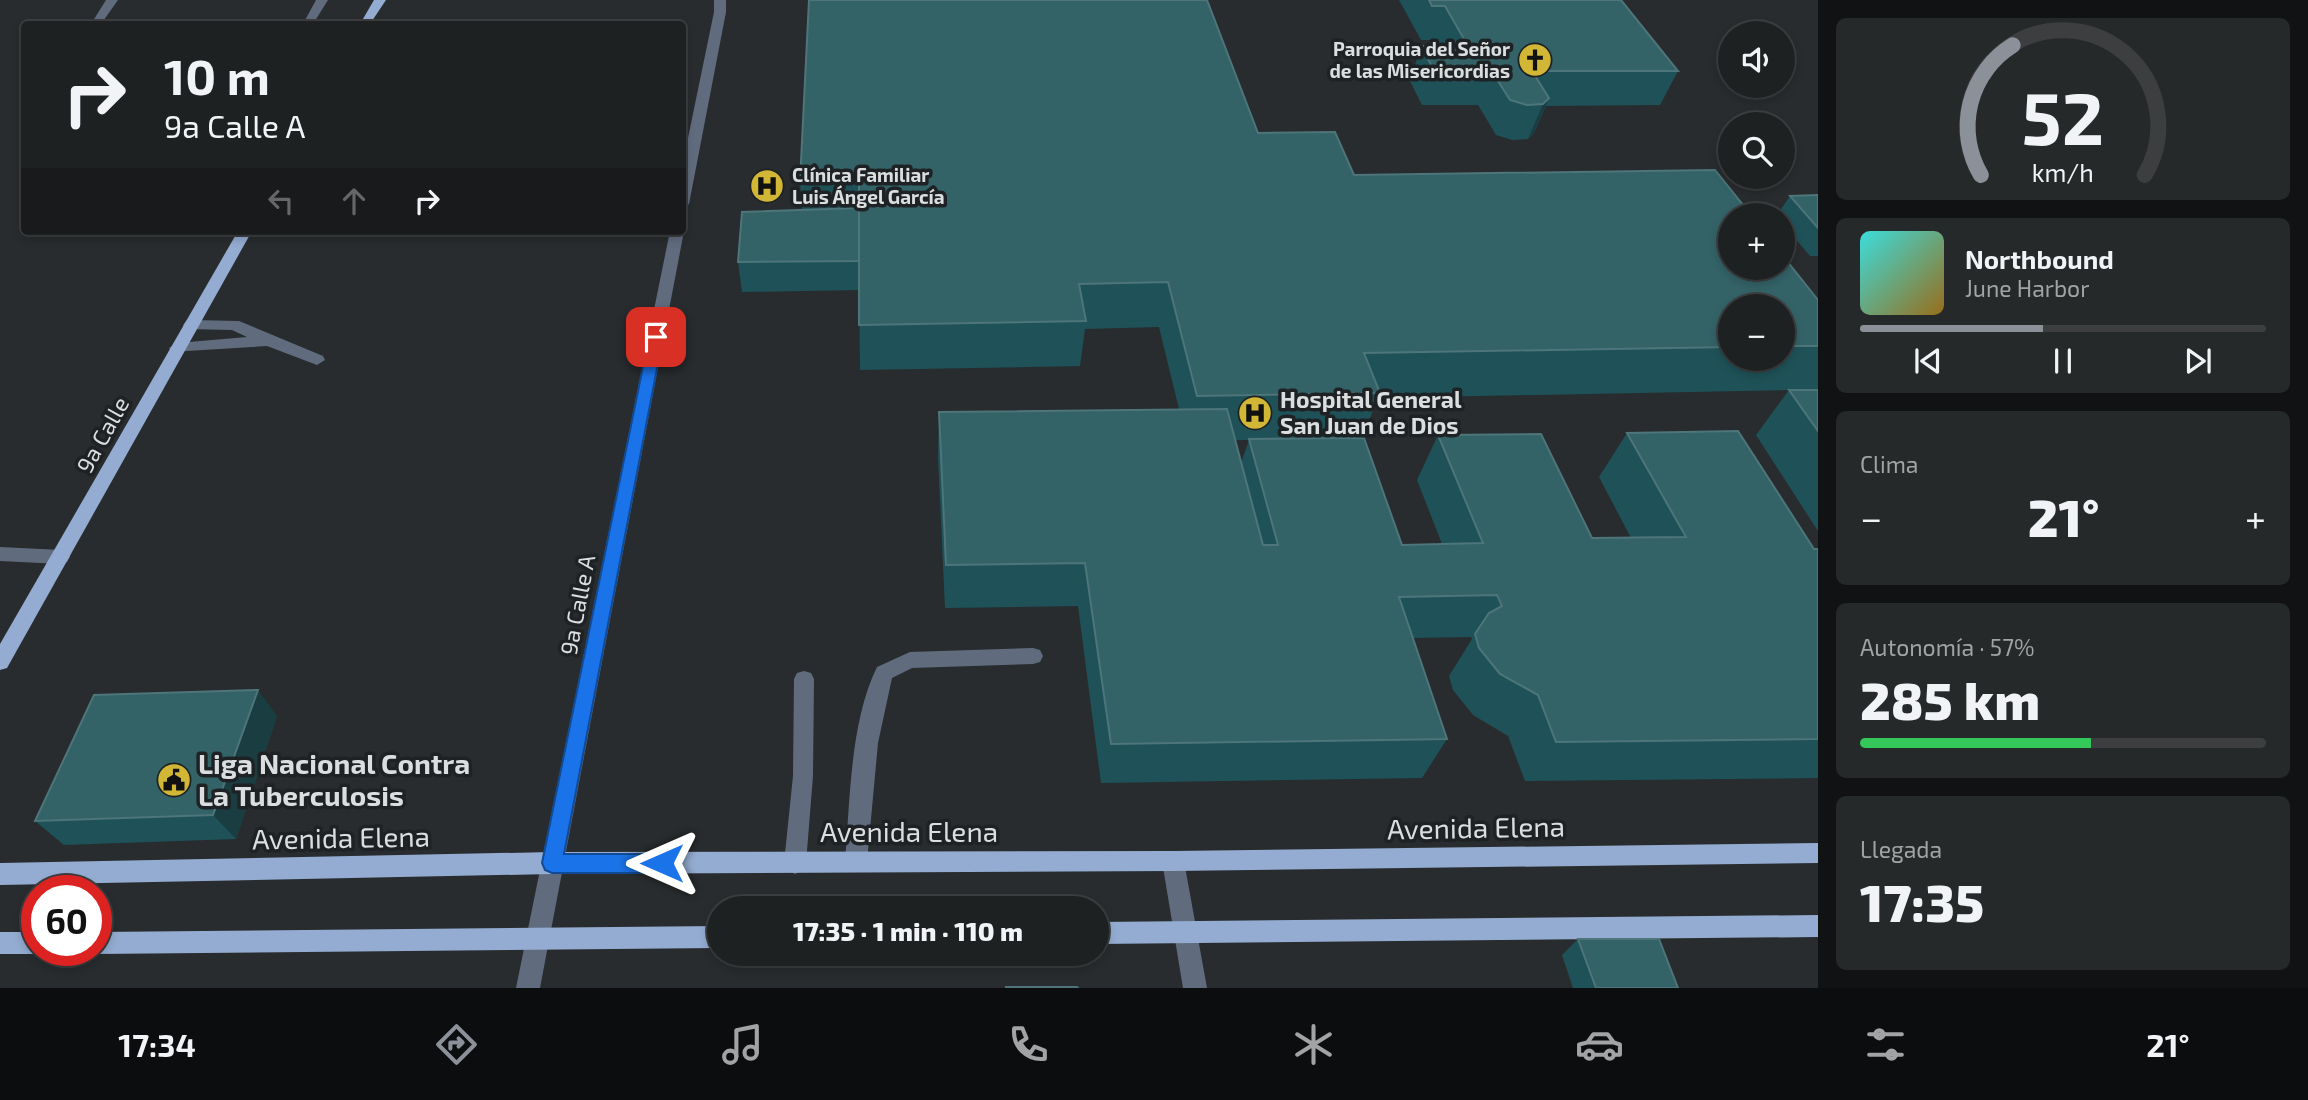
<!DOCTYPE html>
<html lang="es">
<meta charset="utf-8">
<style>
:root{--surface:#1e2122;--page:#26292a;--text:#f1f3f6;--muted:#a1a3a5;--line:#3c3e40;--accent:#8c9099}
body{margin:0;font-family:"Exo 2",sans-serif;background:var(--page);color:var(--text);height:100vh;display:flex;flex-direction:column;font-size:26px;white-space:nowrap}
*{box-sizing:border-box;margin:0}
p{font-size:23px;color:var(--muted)}
.icon{flex:none;width:38px;height:38px;fill:none;stroke:currentColor;stroke-width:2;stroke-linecap:round;stroke-linejoin:round}
.map{position:relative;flex:1;overflow:hidden}
.sheet{display:flex;flex-direction:column;gap:18px;padding:18px;background:#101213;width:490px}
.sheet>*{flex:none}
.hud{position:absolute;left:21px;top:21px;width:665px;height:214px;border-radius:7px;box-shadow:0 4px 10px #0003,0 0 0 2px var(--line);background:#1e2122;color:var(--text);overflow:hidden}
.controls{position:absolute;left:1718px;top:21px;display:grid;gap:14px}
.controls a{display:grid;place-items:center;width:77px;height:77px;border-radius:50%;background:var(--surface);box-shadow:0 4px 10px #0003,0 0 0 2px var(--line);font-size:35px}
.speed{position:absolute;left:21px;top:875px;display:flex;gap:14px;font-size:35px;font-weight:700;text-align:center}
.speed>*{display:grid;place-content:center;width:91px;height:91px;border-radius:50%;background:var(--surface);box-shadow:0 4px 10px #0003,0 0 0 2px var(--line);line-height:1}
.speed .limit{border:10px solid #d22;background:#fff;color:#111}
.pin{position:absolute;display:grid;place-items:center;width:60px;height:60px;color:#fff;margin:-30px;border-radius:14px;box-shadow:0 4px 10px #0006}
.me{position:absolute;width:77px;margin:-38px;rotate:270deg;stroke-linejoin:round;filter:drop-shadow(0 0 5px #0008)}
.turn{display:flex;align-items:center;gap:24px;height:147px;padding:0 28px;font-size:32px}
.turn .icon{width:91px;height:91px;stroke-width:2.5}
.turn b{display:block;font-size:49px;line-height:60px}
.lanes{display:flex;align-items:center;height:66px;padding:0 28px;background:#0003;justify-content:center;gap:35px;direction:ltr}
.lanes .off{opacity:.35}
.big{font-size:52px;font-weight:800;line-height:1.1}
.sheet .card{flex:1;display:flex;flex-direction:column;justify-content:center;gap:10px;min-width:0;padding:0 24px;border-radius:10px;background:var(--page)}
.sheet .dial{align-items:center;gap:0}
.dial svg{height:182px;overflow:visible;fill:none;stroke:var(--line);stroke-width:7;stroke-linecap:round;text-anchor:middle}
.dial text{fill:var(--text);stroke:none}
.song{display:flex;align-items:center;gap:21px}
.cover{width:84px;height:84px;border-radius:10px;background:linear-gradient(135deg,hsl(180 70% 55%),hsl(40 70% 35%))}
.played{height:7px;border-radius:4px;background:linear-gradient(90deg,var(--accent) 45%,var(--line) 45%)}
.keys{display:flex;justify-content:space-around;direction:ltr}
.heat{display:flex;justify-content:space-between;align-items:center;font-size:38px;direction:ltr}
.charge{height:10px;border-radius:5px;background:linear-gradient(90deg,#34c759 57%,var(--line) 0)}
.trip{position:absolute;left:707px;top:896px;width:402px;height:70px;border-radius:35px;background:var(--surface);box-shadow:0 4px 10px #0003,0 0 0 2px var(--line);font-weight:800;line-height:70px;text-align:center}
.dock{display:flex;height:112px;justify-content:space-around;align-items:center;background:#0c0d0e;color:var(--muted)}
.dock .icon{width:49px;height:49px}
.dock .current{color:var(--accent)}
.dock b{font-size:32px;color:var(--text)}
main{display:flex;flex:1;min-height:0}
.map>svg:first-child{display:block}
.lines{fill:none;stroke-linecap:round;stroke-linejoin:round}
.minor{fill:#606c7e;fill-rule:evenodd}
.major{fill:#94acd1;fill-rule:evenodd}
.wall{fill:#1e5258;fill-rule:evenodd}
.shaded-wall{fill:#1a3d41}
.building{fill:#336267;stroke:#4d757a;stroke-width:2}
.route{fill:#1a73e8;stroke:#114b97;stroke-width:2}
.labels{text-anchor:middle;stroke-width:7;stroke-linejoin:round;paint-order:stroke}
.far-poi-label{font-size:19px;font-weight:bold;fill:#dbdedf;stroke:#1e2224;text-anchor:end}
.poi-label{font-size:23px;font-weight:bold;fill:#dbdedf;stroke:#1e2224;text-anchor:start}
.street-label{font-size:23px;fill:#dbdedf;stroke:#1e2224}
.near-poi-label{font-size:28px;font-weight:bold;fill:#dbdedf;stroke:#1e2224;text-anchor:start}
.near-street-label{font-size:28px;fill:#dbdedf;stroke:#1e2224}
</style>
<main>
<div class="map">
<svg width="1818" height="988" viewBox="0 0 1818 988">
<rect width="100%" height="100%" fill="#282c2e"/>
<g class="lines">
<g class="minor">
<polygon points="106,0 118,0 101,24 91,24"/>
<polygon points="316,0 328,0 313,24 303,24"/>
<polygon points="714,0 726,0 726,12 689,204 682,208 682,167 714,12"/>
<polygon points="682,229 684,231 540,988 516,988 670,231 682,231"/>
<polygon points="191,320 239,321 323,356 325,360 317,365 267,346 171,352 169,348 177,343 247,337 232,330 186,329 183,325 186,321"/>
<polygon points="0,547 61,550 67,552 70,557 67,562 61,564 0,561"/>
<path d="M1033,648L1040,650L1043,656L1040,662L1033,664L912,668L892,678L878,743L867,862L864,869L856,872L848,869L845,862C850,801 850,722 877,667L910,652Z"/>
<polygon points="804,671 811,673 814,679 813,776 806,863 803,870 795,874 787,870 784,863 793,776 794,679 797,673"/>
<polygon points="1173,851 1181,854 1184,861 1207,988 1183,988 1162,861 1165,854"/>
</g>
<g class="major">
<polygon points="374,0 386,0 370,24 360,24"/>
<polygon points="238,231 252,231 7,668 0,670 0,644"/>
<polygon points="1818,843 1818,863 1173,871 552,874 0,885 0,863 552,852 1173,851"/>
<polygon points="1818,915 1818,937 1097,944 1097,922"/>
<polygon points="719,926 719,948 96,954 87,950 96,950 96,932"/>
<polygon points="0,932 37,932 37,950 45,951 37,954 0,954"/>
</g>
</g>
<g class="wall">
<polygon points="1399,0 1621,0 1678,71 1660,105 1546,106 1534,133 1528,139 1512,140 1496,135 1478,105 1422,105 1410,81 1421,46 1436,46 1433,40 1421,40"/>
<path d="M1258,133L1354,175L1818,300V531L1756,435L1789,390L1378,398L1362,438L1402,545L1442,544L1417,480L1438,435L1592,538H1631L1599,477L1627,433L1814,549H1818V778L1525,781L1508,736L1473,715L1453,690L1449,676L1472,639L1471,637L1413,638L1447,739L1422,778L1101,783L1078,606L945,608L938,457L939,412L1179,409L1159,327L1085,329L1080,366L860,370L859,290L742,292L738,262L802,210L800,182ZM1731,306H1783V359H1731ZM1235,440H1249L1241,463Z"/>
<polygon points="1818,195 1818,256 1810,256 1783,224 1783,215 1777,215 1790,196"/>
<polygon points="277,716 236,839 64,845 35,821"/>
<polygon points="1578,939 1678,988 1573,988 1562,955"/>
</g>
<g class="shaded-wall">
<polygon points="1549,98 1534,133 1528,139 1543,104"/>
<polygon points="258,690 277,716 236,839 213,815"/>
</g>
<g class="building">
<polygon points="809,0 1207,0 1258,133 1335,132 1354,175 1715,170 1751,215 1731,215 1731,268 1783,268 1783,256 1818,300 1818,346 1783,346 1783,306 1731,306 1731,347 1364,353 1380,393 1197,396 1168,282 1079,284 1086,321 859,325 859,181 800,182"/>
<polygon points="1429,0 1621,0 1678,71 1532,71 1549,98 1543,104 1527,105 1510,100 1491,70 1434,70 1421,46 1468,46 1445,6 1432,6"/>
<polygon points="1818,195 1818,228 1790,196"/>
<polygon points="859,208 859,261 738,262 742,212"/>
<polygon points="1789,390 1818,390 1818,431"/>
<polygon points="1227,409 1263,545 1278,545 1249,439 1364,438 1402,545 1483,543 1438,435 1541,434 1592,538 1686,537 1627,433 1738,431 1814,549 1818,549 1818,739 1556,742 1538,695 1500,674 1479,648 1475,634 1489,613 1502,606 1497,595 1399,597 1447,739 1111,744 1085,563 946,565 939,412"/>
<polygon points="258,690 213,815 35,821 94,695"/>
<polygon points="1578,939 1659,939 1678,988 1596,988"/>
<polygon points="1006,987 1077,987 1078,988 1006,988"/>
</g>
<polygon class="route" points="656,332 663,337 564,854 662,854 669,857 672,863 669,870 662,873 552,873 545,870 542,863 649,337"/>
<defs>
<g id="church-disc" transform="scale(1.75)"><circle r="9.5" fill="#d2b635" stroke="#1e2224"/><path d="M-1.2-6h2.4v3.5h3.3v2.4h-3.3V6h-2.4V-.1h-3.3v-2.4h3.3Z" fill="#111"/></g>
<g id="hospital-disc" transform="scale(1.75)"><circle r="9.5" fill="#d2b635" stroke="#1e2224"/><path d="M-5-5h3v3.5h4V-5h3V5h-3V1.5h-4V5h-3Z" fill="#111"/></g>
<g id="civic-disc" transform="scale(1.75)"><circle r="9.5" fill="#d2b635" stroke="#1e2224"/><path d="M-.6-6.5H3V-4.5H.6V-3L4-1V1h2V6H-6V1h2V-1L-.6-3ZM-1.2 2.5V6h2.4V2.5Z" fill="#111"/></g>
</defs>
<g fill-rule="evenodd">
<use href="#church-disc" x="1535" y="60"/>
<use href="#hospital-disc" x="767" y="186"/>
<use href="#hospital-disc" x="1255" y="413"/>
<use href="#civic-disc" x="174" y="780"/>
</g>
<g class="labels">
<g class="far-poi-label">
<text x="1510" y="56">Parroquia del Señor<tspan x="1510" dy="22">de las Misericordias</tspan></text>
<text x="792" y="182" text-anchor="start">Clínica Familiar<tspan x="792" dy="22">Luis Ángel García</tspan></text>
</g>
<g class="poi-label">
<text x="1280" y="408">Hospital General<tspan x="1280" dy="26">San Juan de Dios</tspan></text>
</g>
<g class="street-label">
<text transform="translate(103 435) rotate(-61)" y="8">9a Calle</text>
<text transform="translate(578 605) rotate(-79)" y="8">9a Calle A</text>
</g>
<g class="near-poi-label">
<text x="198" y="774">Liga Nacional Contra<tspan x="198" dy="32">La Tuberculosis</tspan></text>
</g>
<g class="near-street-label">
<text transform="translate(1476 828) rotate(-1)" y="10">Avenida Elena</text>
<text x="909" y="842">Avenida Elena</text>
<text transform="translate(341 838) rotate(-1)" y="10">Avenida Elena</text>
</g>
</g>
</svg>
<div class="controls">
<a><svg class="icon" aria-label="sound" viewBox="0 0 24 24"><path d="M4 9h4l5-4v14l-5-4H4zM17 9q2 3 0 6"/></svg></a>
<a><svg class="icon" aria-label="search" viewBox="0 0 24 24"><circle cx="10" cy="10" r="6"/><path d="M15 15l6 6"/></svg></a>
<a>+</a>
<a>−</a>
</div>
<div class="speed"><div class="limit">60</div></div>
<div class="pin" style="left:656px;top:337px;background:#d93025"><svg class="icon" aria-label="arrive" viewBox="0 0 24 24"><path d="M6 21V4h12l-3 4 3 4H6"/></svg></div>
<svg class="me" style="left:662px;top:863px" viewBox="-20 -20 40 40"><path d="M0-17L14 15 0 8-14 15z" fill="#1a73e8" stroke="#fff" stroke-width="4"/></svg>
<div class="trip">17:35 · 1 min · 110 m</div>
<div class="hud">
<div class="turn"><svg class="icon" aria-label="right" viewBox="0 0 24 24"><path d="M7 20v-9h11M14 6l5 5-5 5"/></svg><div><b>10 m</b>9a Calle A</div></div>
<div class="lanes"><svg class="icon off" aria-label="left" viewBox="0 0 24 24"><path d="M17 20v-9H6M10 6l-5 5 5 5"/></svg><svg class="icon off" aria-label="ahead" viewBox="0 0 24 24"><path d="M12 20V5M6 11l6-6 6 6"/></svg><svg class="icon" aria-label="right" viewBox="0 0 24 24"><path d="M7 20v-9h11M14 6l5 5-5 5"/></svg></div>
</div>
</div>
<section class="sheet">
<div class="card dial"><svg viewBox="0 0 100 80">
<path d="M14 69A42 42 0 1 1 86 69"/>
<path d="M14 69A42 42 0 0 1 28 12" stroke="#8c9099"/>
<text x="50" y="56" font-size="32" font-weight="700">52</text>
<text x="50" y="72" font-size="11">km/h</text>
</svg></div>
<div class="card">
<div class="song"><i class="cover"></i><div><b>Northbound</b><p>June Harbor</p></div></div>
<div class="played"></div>
<div class="keys"><svg class="icon" aria-label="previous" viewBox="0 0 24 24"><path d="M18 5L8 12l10 7zM5 5v14"/></svg><svg class="icon" aria-label="pause" viewBox="0 0 24 24"><path d="M8 5v14M16 5v14"/></svg><svg class="icon" aria-label="next" viewBox="0 0 24 24"><path d="M6 5l10 7-10 7zM19 5v14"/></svg></div>
</div>
<div class="card"><p>Clima</p>
<div class="heat"><a>−</a><b class="big">21°</b><a>+</a></div>
</div>
<div class="card"><p>Autonomía · 57%</p><b class="big">285 km</b><div class="charge"></div></div>
<div class="card"><p>Llegada</p><b class="big">17:35</b></div>
</section>
</main>
<nav class="dock">
<b>17:34</b>
<svg class="icon current" aria-label="directions" viewBox="0 0 24 24"><path d="M12 3l9 9-9 9-9-9zM9 14v-3h6M13 9l2 2-2 2"/></svg>
<svg class="icon" aria-label="music" viewBox="0 0 24 24"><path d="M9 18V5l10-2v13"/><circle cx="6" cy="18" r="3"/><circle cx="16" cy="16" r="3"/></svg>
<svg class="icon" aria-label="phone" viewBox="0 0 24 24"><path d="M5 4h4l2 5-3 2q2 4 5 5l2-3 5 2v4C11 20 4 13 5 4z"/></svg>
<svg class="icon" aria-label="climate" viewBox="0 0 24 24"><path d="M12 3v18M4 7l16 10M4 17L20 7"/></svg>
<svg class="icon" aria-label="car" viewBox="0 0 24 24"><path d="M5 17H2v-5l4-1 3-4h7l3 4 3 1v5h-3M9 17h6M6 11h13"/><circle cx="7" cy="17" r="2"/><circle cx="17" cy="17" r="2"/></svg>
<svg class="icon" aria-label="filters" viewBox="0 0 24 24"><path d="M4 7h16M4 17h16"/><circle cx="9" cy="7" r="2"/><circle cx="15" cy="17" r="2"/></svg>
<b>21°</b>
</nav>
